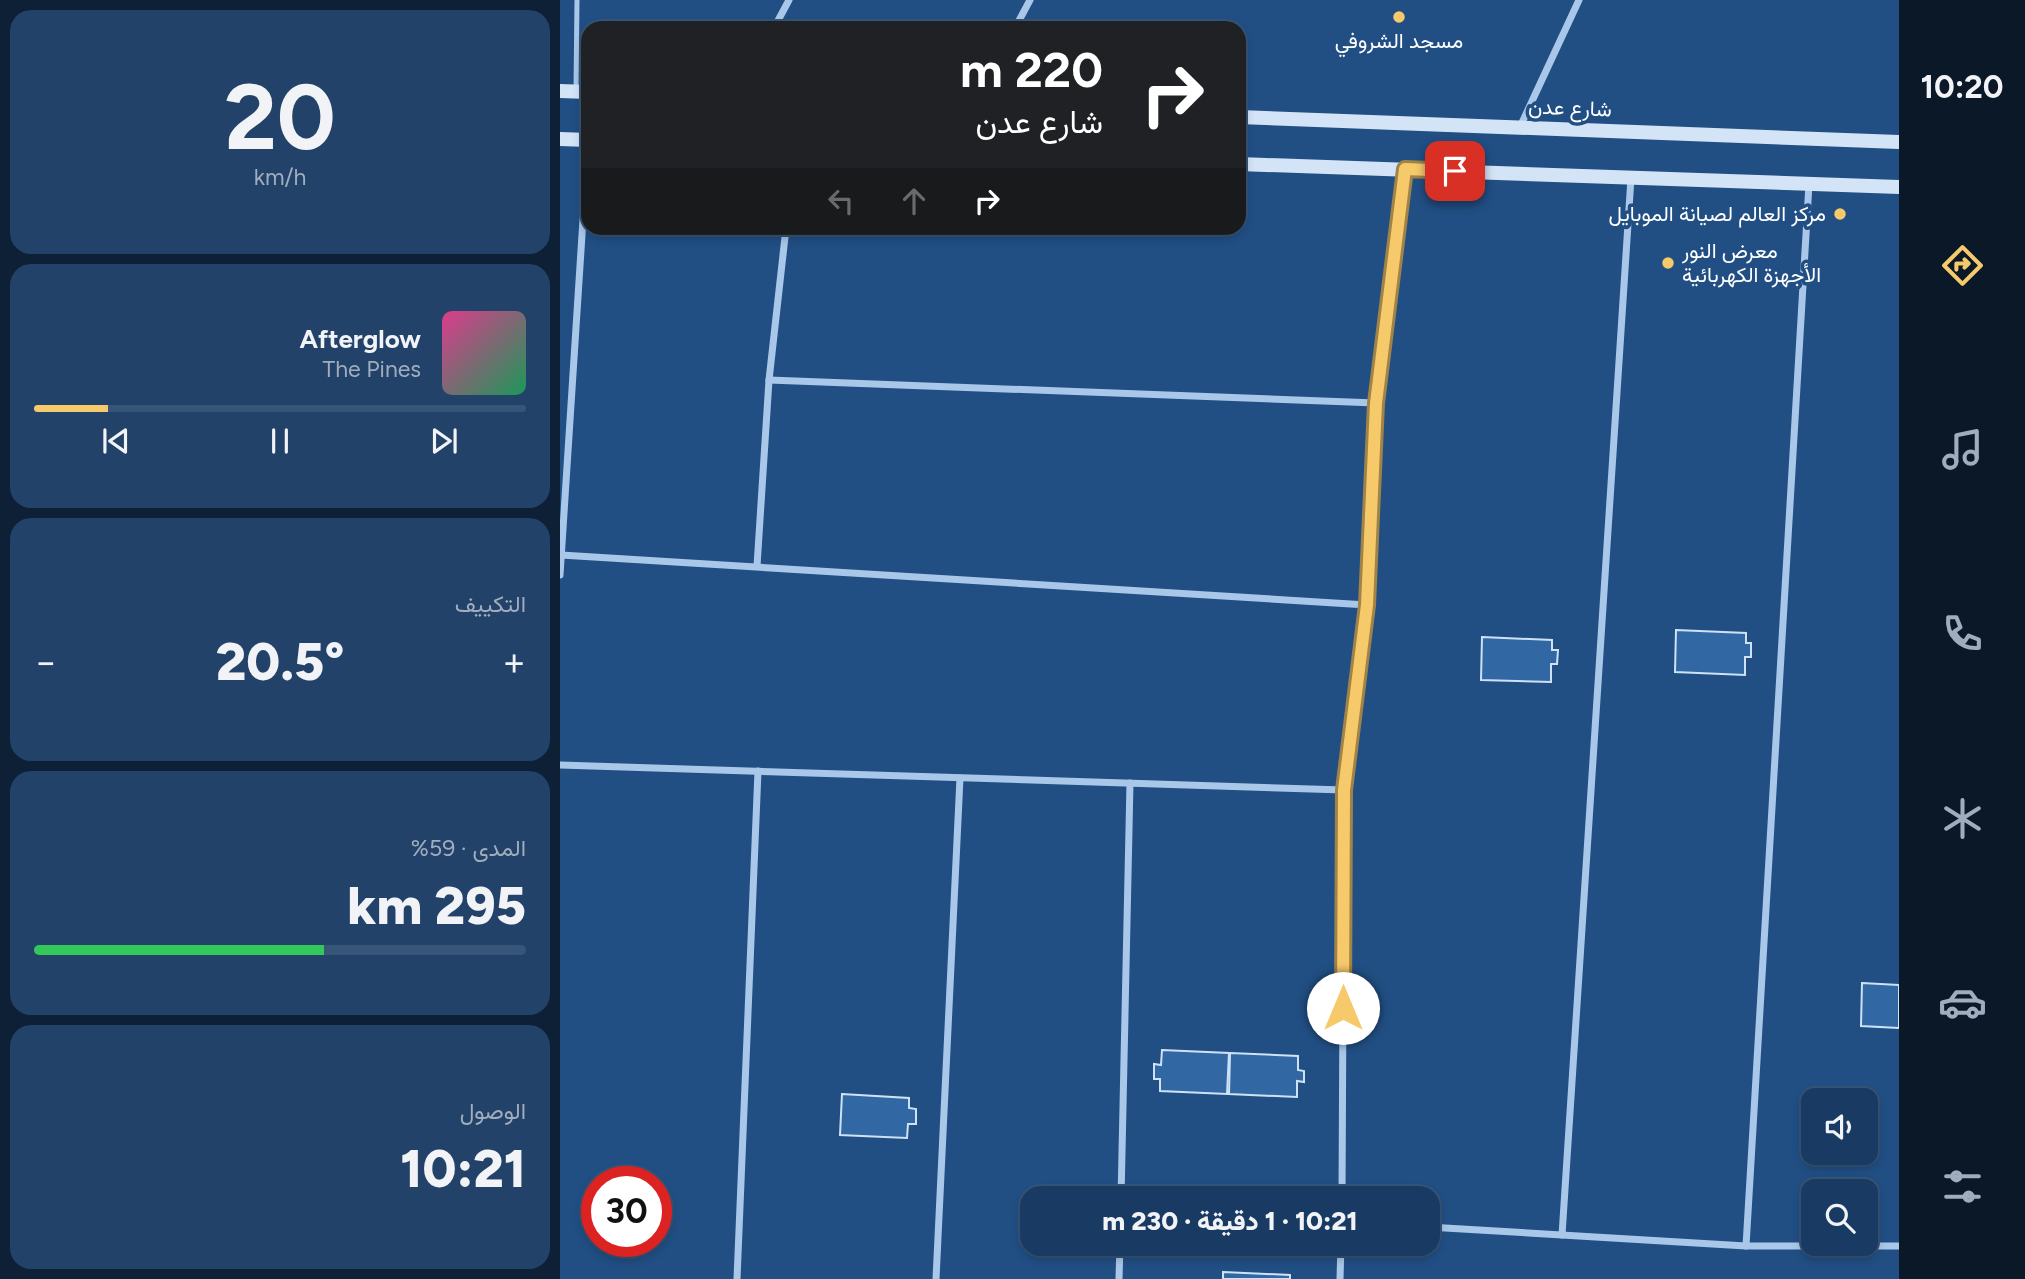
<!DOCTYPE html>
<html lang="ar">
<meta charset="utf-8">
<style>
:root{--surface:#193b63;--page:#224269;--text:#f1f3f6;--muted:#9fadbe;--line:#375578;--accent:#f6c96b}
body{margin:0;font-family:Figtree,Vazirmatn,sans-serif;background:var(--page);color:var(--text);direction:rtl;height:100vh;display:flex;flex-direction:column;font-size:26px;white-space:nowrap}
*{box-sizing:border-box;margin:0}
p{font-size:23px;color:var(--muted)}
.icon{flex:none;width:38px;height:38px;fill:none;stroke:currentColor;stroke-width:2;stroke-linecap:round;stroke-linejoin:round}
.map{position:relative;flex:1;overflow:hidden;direction:ltr}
.side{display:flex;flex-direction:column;gap:10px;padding:10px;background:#0e2036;width:560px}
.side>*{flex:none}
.hud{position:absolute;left:21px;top:21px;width:665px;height:214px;border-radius:21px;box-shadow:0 4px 10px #0003,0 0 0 2px var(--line);direction:rtl;background:#202124;color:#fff;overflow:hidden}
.fabs{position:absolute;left:1241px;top:1088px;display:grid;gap:14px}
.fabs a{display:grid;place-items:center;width:77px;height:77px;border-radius:14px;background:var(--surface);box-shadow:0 4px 10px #0003,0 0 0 2px var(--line);font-size:35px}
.speed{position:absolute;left:21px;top:1166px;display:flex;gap:14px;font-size:35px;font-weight:700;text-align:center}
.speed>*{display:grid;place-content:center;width:91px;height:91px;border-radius:50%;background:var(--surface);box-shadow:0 4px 10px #0003,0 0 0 2px var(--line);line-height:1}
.speed .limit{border:10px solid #d22;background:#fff;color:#111}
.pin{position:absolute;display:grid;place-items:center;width:60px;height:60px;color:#fff;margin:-30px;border-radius:14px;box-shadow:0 4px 10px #0006}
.me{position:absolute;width:77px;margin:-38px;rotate:0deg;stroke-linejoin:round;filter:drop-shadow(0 0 5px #0008)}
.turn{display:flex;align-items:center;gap:24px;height:147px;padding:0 28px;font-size:32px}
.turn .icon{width:91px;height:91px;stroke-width:2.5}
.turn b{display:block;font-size:49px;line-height:60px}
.lanes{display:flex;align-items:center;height:66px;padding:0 28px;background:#0003;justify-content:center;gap:35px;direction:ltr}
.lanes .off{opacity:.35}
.big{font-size:52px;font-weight:800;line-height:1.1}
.side .tile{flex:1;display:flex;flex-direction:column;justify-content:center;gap:10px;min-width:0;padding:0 24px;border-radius:21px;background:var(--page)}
.side .dial{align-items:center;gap:0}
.dial b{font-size:91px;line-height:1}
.song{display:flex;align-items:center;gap:21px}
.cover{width:84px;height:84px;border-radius:10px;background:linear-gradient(135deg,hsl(330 70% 55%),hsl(150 70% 35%))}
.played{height:7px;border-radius:4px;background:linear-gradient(90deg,var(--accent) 15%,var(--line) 15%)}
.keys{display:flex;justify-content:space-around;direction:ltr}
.heat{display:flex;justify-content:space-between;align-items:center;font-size:38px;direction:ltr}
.charge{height:10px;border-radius:5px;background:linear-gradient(90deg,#34c759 59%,var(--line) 0)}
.trip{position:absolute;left:460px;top:1186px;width:420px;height:70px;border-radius:21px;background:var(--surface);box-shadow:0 4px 10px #0003,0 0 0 2px var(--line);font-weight:800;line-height:70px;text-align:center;direction:rtl}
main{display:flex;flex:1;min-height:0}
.menu{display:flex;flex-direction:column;width:126px;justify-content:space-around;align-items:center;background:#0a1828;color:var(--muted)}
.menu .icon{width:49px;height:49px}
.menu .on{color:var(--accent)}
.menu b{font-size:32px;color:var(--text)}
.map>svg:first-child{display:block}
.building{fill:#3167a2;stroke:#cee2f7;stroke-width:2}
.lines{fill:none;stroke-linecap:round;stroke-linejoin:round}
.lane{stroke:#a9c8e9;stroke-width:5}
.street{stroke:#a9c8e9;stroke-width:7}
.secondary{stroke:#d4e4f7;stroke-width:14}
.route-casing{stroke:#a08346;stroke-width:18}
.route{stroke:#f6c96b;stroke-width:12}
.poi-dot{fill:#f6c96b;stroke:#214f84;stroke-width:2.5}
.labels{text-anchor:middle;stroke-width:7;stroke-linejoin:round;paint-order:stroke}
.poi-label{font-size:21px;fill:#fff;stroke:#214f84}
.street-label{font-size:21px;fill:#fff;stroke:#214f84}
</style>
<main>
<nav class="menu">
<b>10:20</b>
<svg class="icon on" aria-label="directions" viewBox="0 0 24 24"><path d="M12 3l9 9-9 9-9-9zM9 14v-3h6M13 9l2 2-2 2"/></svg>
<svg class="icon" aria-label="music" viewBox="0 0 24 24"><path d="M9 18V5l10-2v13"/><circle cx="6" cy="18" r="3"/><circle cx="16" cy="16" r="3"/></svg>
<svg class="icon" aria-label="phone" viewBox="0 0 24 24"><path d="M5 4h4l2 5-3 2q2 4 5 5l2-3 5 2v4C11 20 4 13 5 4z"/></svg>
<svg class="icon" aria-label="climate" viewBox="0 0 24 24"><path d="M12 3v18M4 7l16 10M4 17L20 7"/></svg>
<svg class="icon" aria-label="car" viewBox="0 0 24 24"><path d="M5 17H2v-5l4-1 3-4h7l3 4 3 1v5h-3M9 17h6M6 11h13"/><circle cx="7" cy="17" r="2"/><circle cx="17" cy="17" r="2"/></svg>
<svg class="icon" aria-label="filters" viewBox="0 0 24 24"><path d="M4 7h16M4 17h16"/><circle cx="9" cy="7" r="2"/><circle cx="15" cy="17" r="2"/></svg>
</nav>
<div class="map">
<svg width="1339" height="1279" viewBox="0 0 1339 1279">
<rect width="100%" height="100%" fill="#214f84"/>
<g class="building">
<polygon points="1116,630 1186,633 1186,643 1191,643 1191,657 1185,657 1185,675 1115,672"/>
<polygon points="922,637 992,640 992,650 998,650 997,664 991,664 991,682 921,680"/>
<polygon points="1302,983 1339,985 1339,1028 1301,1026"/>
<polygon points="602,1050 669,1053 667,1094 600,1091 600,1079 594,1079 594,1064 601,1065"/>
<polygon points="670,1053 738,1056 738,1070 744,1071 744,1082 737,1081 737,1097 669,1094"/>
<polygon points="282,1094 349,1098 349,1108 356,1109 356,1124 348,1124 347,1138 280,1135"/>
<polygon points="663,1272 730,1275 730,1279 663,1279"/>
</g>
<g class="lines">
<polyline class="lane" points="16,91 17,0"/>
<g class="street">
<polyline points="214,28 229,0"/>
<polyline points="455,28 470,0"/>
<polyline points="960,127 1019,0"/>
<polyline points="209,380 816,403"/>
<polyline points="1,555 807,605"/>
<polyline points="197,566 209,380 226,228"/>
<polyline points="0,575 28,142"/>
<polyline points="0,765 784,790"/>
<polyline points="561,1199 570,783"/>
<polyline points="782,1199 784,790 807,605 816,403 845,170"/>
<polyline points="868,1227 1186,1246 1339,1246"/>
<polyline points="1002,1235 1071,178"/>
<polyline points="1186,1246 1249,184"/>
<polyline points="177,1279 198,771"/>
<polyline points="376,1279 400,778"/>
<polyline points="559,1279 560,1244"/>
<polyline points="780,1279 781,1244"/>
</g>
<g class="secondary">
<polyline points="0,91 28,92"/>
<polyline points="679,117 1339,142"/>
<polyline points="0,139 28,140"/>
<polyline points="679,164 1339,187"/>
</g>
</g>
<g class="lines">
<g class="route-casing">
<polyline id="route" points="783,1008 784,790 807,605 816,403 845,169 895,171"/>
</g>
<use href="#route" class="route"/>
</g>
<g class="poi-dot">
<circle cx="839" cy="17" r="7"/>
<circle cx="1280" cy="214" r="7"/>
<circle cx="1108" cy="263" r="7"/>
</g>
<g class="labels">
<g class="poi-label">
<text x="839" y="48">مسجد الشروفي</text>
<text x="1266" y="221" text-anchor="end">مركز العالم لصيانة الموبايل</text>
<text x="1122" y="258" text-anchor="start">معرض النور<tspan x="1122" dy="24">الأجهزة الكهربائية</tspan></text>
</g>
<g class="street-label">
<text transform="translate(1010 108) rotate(2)" y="7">شارع عدن</text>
</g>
</g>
</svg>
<div class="fabs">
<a><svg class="icon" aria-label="sound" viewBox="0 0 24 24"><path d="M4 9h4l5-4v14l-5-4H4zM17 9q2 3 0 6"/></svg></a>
<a><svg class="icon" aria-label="search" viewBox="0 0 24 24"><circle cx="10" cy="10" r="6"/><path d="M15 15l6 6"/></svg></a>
</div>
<div class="speed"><div class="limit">30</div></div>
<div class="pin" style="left:895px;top:171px;background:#d93025"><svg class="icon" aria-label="arrive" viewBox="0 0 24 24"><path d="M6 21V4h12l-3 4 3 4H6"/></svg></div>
<svg class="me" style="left:783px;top:1008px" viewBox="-20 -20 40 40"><circle r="19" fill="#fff"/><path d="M0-13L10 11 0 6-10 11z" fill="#f6c96b"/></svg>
<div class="trip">10:21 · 1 دقيقة · 230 m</div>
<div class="hud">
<div class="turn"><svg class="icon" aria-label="right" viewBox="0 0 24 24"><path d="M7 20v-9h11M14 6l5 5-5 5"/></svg><div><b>220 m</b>شارع عدن</div></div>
<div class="lanes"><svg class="icon off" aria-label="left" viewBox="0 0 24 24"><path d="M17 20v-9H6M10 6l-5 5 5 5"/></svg><svg class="icon off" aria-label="ahead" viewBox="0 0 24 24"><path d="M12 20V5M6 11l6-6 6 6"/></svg><svg class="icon" aria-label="right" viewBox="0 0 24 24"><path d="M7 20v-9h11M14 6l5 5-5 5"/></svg></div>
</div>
</div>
<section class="side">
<div class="tile dial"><b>20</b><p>km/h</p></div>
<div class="tile">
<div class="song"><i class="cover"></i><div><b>Afterglow</b><p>The Pines</p></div></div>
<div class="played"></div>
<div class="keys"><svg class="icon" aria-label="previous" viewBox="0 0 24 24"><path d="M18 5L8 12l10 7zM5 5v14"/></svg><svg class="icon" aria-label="pause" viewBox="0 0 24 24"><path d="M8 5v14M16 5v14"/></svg><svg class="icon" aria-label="next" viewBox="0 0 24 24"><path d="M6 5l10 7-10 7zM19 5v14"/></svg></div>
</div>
<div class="tile"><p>التكييف</p>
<div class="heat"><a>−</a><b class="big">20.5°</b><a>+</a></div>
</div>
<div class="tile"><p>المدى · 59%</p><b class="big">295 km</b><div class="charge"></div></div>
<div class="tile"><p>الوصول</p><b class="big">10:21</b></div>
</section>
</main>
